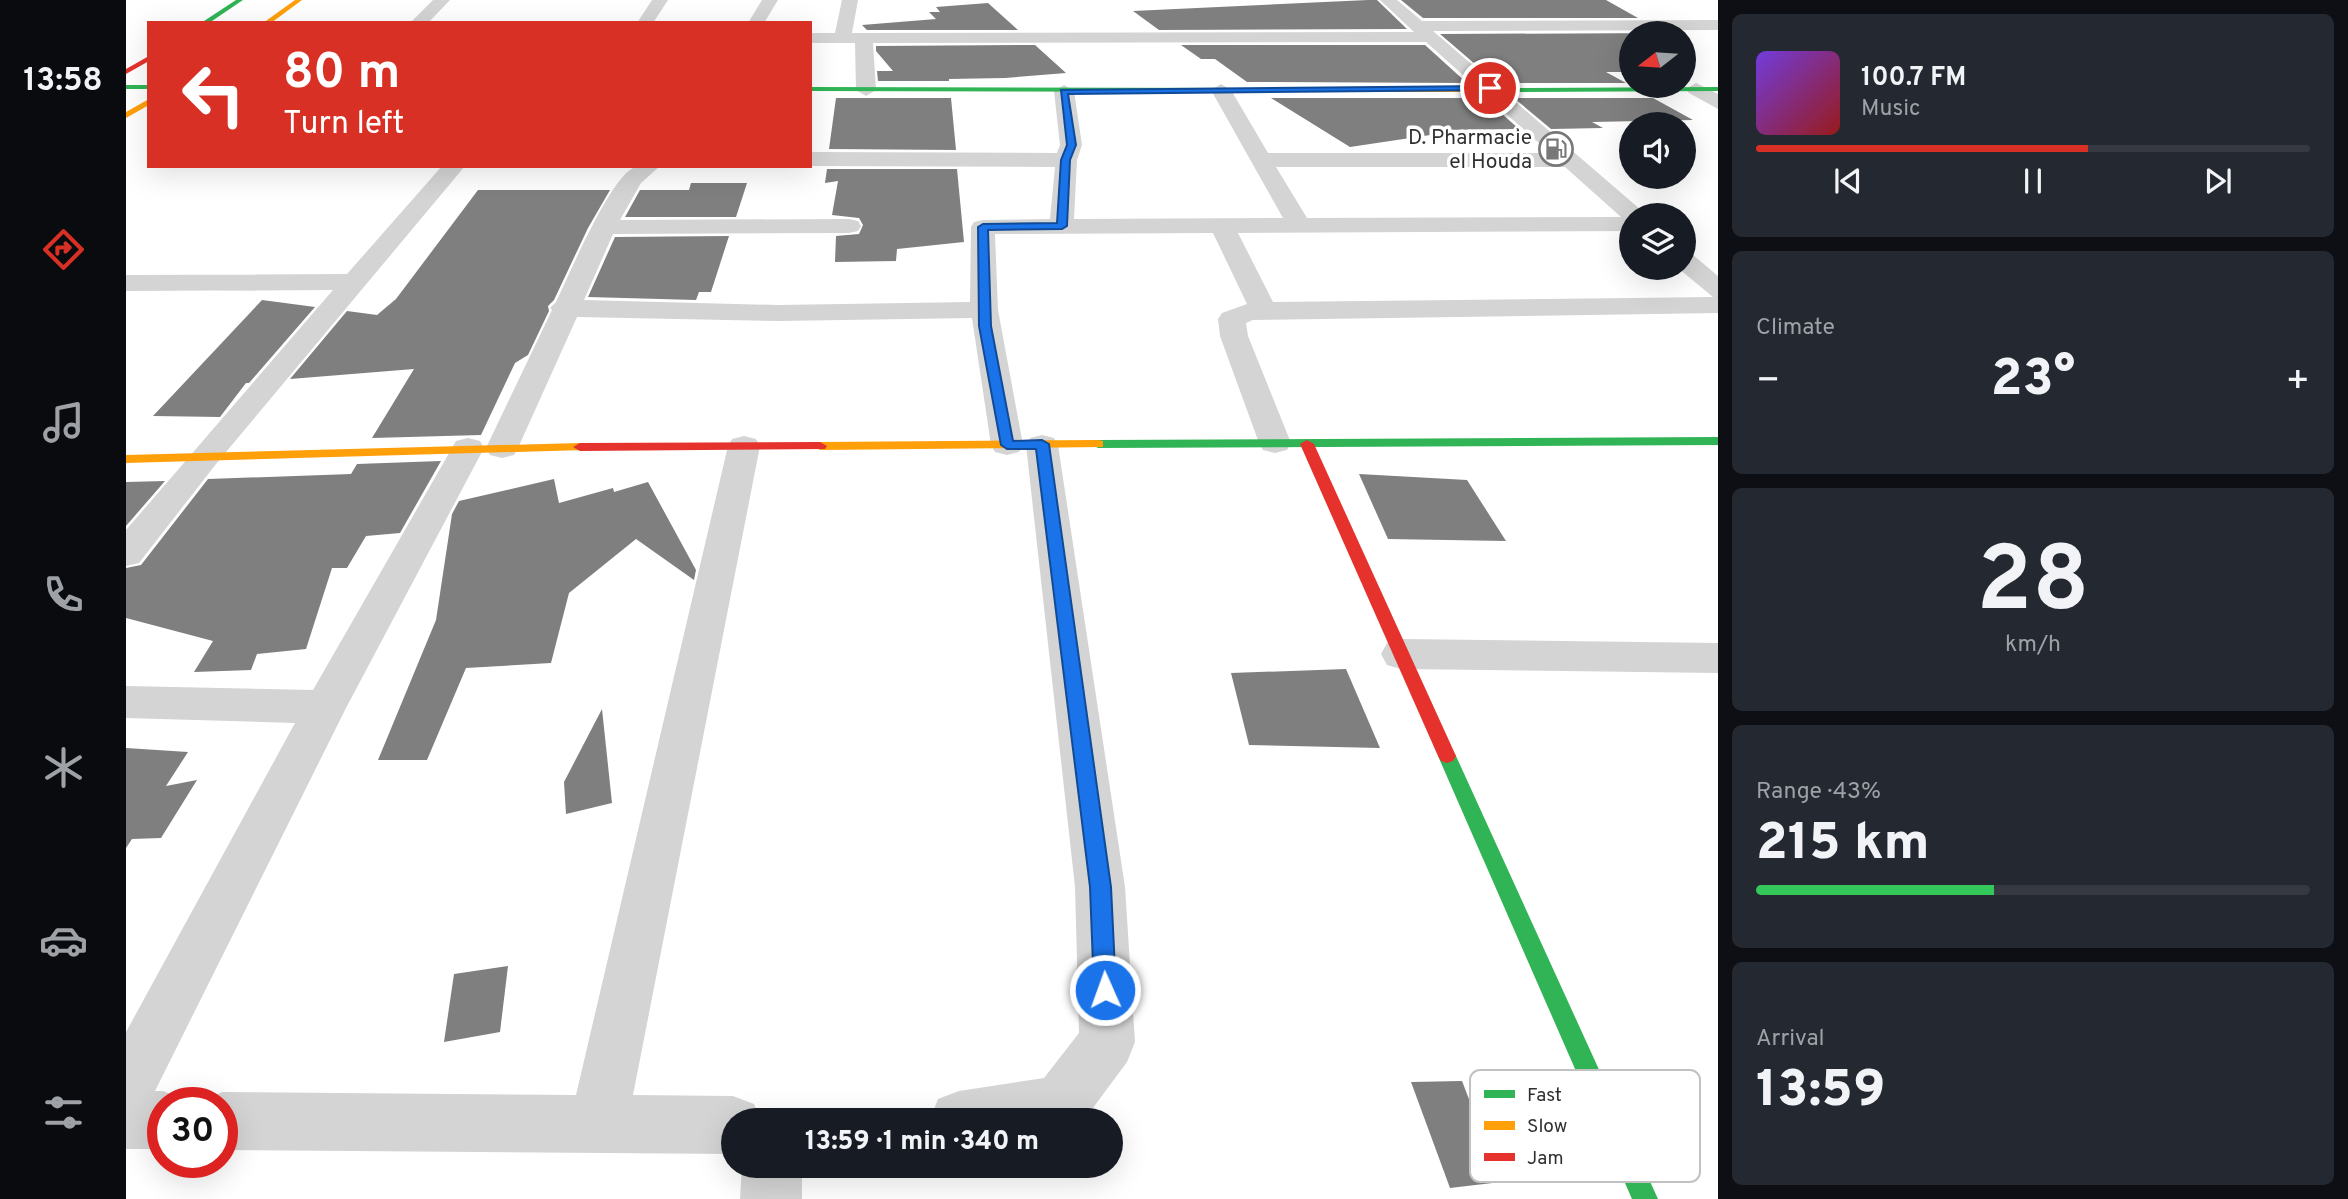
<!DOCTYPE html>
<meta charset="utf-8">
<style>
:root{--surface:#171b24;--page:#242831;--text:#f1f3f6;--muted:#9ea1a6;--line:#363941;--accent:#d93025}
body{margin:0;font-family:Overpass,sans-serif;background:var(--page);color:var(--text);height:100vh;display:flex;flex-direction:column;font-size:26px;white-space:nowrap}
*{box-sizing:border-box;margin:0}
p{font-size:23px;color:var(--muted)}
.icon{flex:none;width:38px;height:38px;fill:none;stroke:currentColor;stroke-width:2;stroke-linecap:round;stroke-linejoin:round}
.map{position:relative;flex:1;overflow:hidden}
.panel{display:flex;flex-direction:column;gap:14px;padding:14px;background:#0d0f14;width:630px}
.panel>*{flex:none}
.hud{position:absolute;left:21px;top:21px;width:665px;height:147px;border-radius:0px;box-shadow:0 7px 28px #0002;background:#d93025;color:#fff;overflow:hidden}
.needle{width:46px;rotate:253deg}
.tools{position:absolute;left:1493px;top:21px;display:grid;gap:14px}
.tools a{display:grid;place-items:center;width:77px;height:77px;border-radius:50%;background:var(--surface);box-shadow:0 7px 28px #0002;font-size:35px}
.speed{position:absolute;left:21px;top:1087px;display:flex;gap:14px;font-size:35px;font-weight:700;text-align:center}
.speed>*{display:grid;place-content:center;width:91px;height:91px;border-radius:50%;background:var(--surface);box-shadow:0 7px 28px #0002;line-height:1}
.speed .limit{border:10px solid #d22;background:#fff;color:#111}
.pin{position:absolute;display:grid;place-items:center;width:60px;height:60px;color:#fff;margin:-30px;border:4px solid #fff;border-radius:50%;box-shadow:0 2px 7px #0007}
.me{position:absolute;width:77px;margin:-38px;rotate:358deg;stroke-linejoin:round;filter:drop-shadow(0 0 5px #0008)}
.turn{display:flex;align-items:center;gap:24px;height:147px;padding:0 21px;font-size:32px}
.turn .icon{width:91px;height:91px;stroke-width:2.5}
.turn b{display:block;font-size:49px;line-height:60px}
.big{font-size:52px;font-weight:800;line-height:1.1}
.panel .card{flex:1;display:flex;flex-direction:column;justify-content:center;gap:10px;min-width:0;padding:0 24px;border-radius:10px;background:var(--page)}
.panel .dial{align-items:center;gap:0}
.dial b{font-size:91px;line-height:1}
.song{display:flex;align-items:center;gap:21px}
.cover{width:84px;height:84px;border-radius:10px;background:linear-gradient(135deg,hsl(260 70% 55%),hsl(0 70% 35%))}
.played{height:7px;border-radius:4px;background:linear-gradient(90deg,var(--accent) 60%,var(--line) 60%)}
.keys{display:flex;justify-content:space-around;direction:ltr}
.heat{display:flex;justify-content:space-between;align-items:center;font-size:38px;direction:ltr}
.charge{height:10px;border-radius:5px;background:linear-gradient(90deg,#34c759 43%,var(--line) 0)}
.trip{position:absolute;left:595px;top:1108px;width:402px;height:70px;border-radius:35px;background:var(--surface);box-shadow:0 7px 28px #0002;font-weight:800;line-height:70px;text-align:center}
main{display:flex;flex:1;min-height:0}
.dock{display:flex;flex-direction:column;width:126px;justify-content:space-around;align-items:center;background:#090b0e;color:var(--muted)}
.dock .icon{width:49px;height:49px}
.dock .selected{color:var(--accent)}
.dock b{font-size:32px;color:var(--text)}
.map>svg:first-child{display:block}
.building{fill:#7f7f7f}
.lines{fill:none;stroke-linecap:round;stroke-linejoin:round}
.street{fill:#d4d4d4;fill-rule:evenodd}
.fast{fill:#30b455;fill-rule:evenodd}
.slow{fill:#ff9f0a;fill-rule:evenodd}
.jam{fill:#e5322d;fill-rule:evenodd}
.route{fill:#1a73e8;stroke:#114b97;stroke-width:2}
.labels{text-anchor:middle;stroke-width:7;stroke-linejoin:round;paint-order:stroke}
.far-poi-label{font-size:21px;fill:#303030;stroke:#fff;text-anchor:end}
.key{fill:#fff;stroke:#c1c1c1;stroke-width:2}
.key-label{font-size:19px;fill:#303030}
</style>
<main>
<nav class="dock">
<b>13:58</b>
<svg class="icon selected" aria-label="directions" viewBox="0 0 24 24"><path d="M12 3l9 9-9 9-9-9zM9 14v-3h6M13 9l2 2-2 2"/></svg>
<svg class="icon" aria-label="music" viewBox="0 0 24 24"><path d="M9 18V5l10-2v13"/><circle cx="6" cy="18" r="3"/><circle cx="16" cy="16" r="3"/></svg>
<svg class="icon" aria-label="phone" viewBox="0 0 24 24"><path d="M5 4h4l2 5-3 2q2 4 5 5l2-3 5 2v4C11 20 4 13 5 4z"/></svg>
<svg class="icon" aria-label="climate" viewBox="0 0 24 24"><path d="M12 3v18M4 7l16 10M4 17L20 7"/></svg>
<svg class="icon" aria-label="car" viewBox="0 0 24 24"><path d="M5 17H2v-5l4-1 3-4h7l3 4 3 1v5h-3M9 17h6M6 11h13"/><circle cx="7" cy="17" r="2"/><circle cx="17" cy="17" r="2"/></svg>
<svg class="icon" aria-label="filters" viewBox="0 0 24 24"><path d="M4 7h16M4 17h16"/><circle cx="9" cy="7" r="2"/><circle cx="15" cy="17" r="2"/></svg>
</nav>
<div class="map">
<svg width="1592" height="1199" viewBox="0 0 1592 1199">
<rect width="100%" height="100%" fill="#fff"/>
<g class="building">
<polygon points="1242,0 1251,0 1281,29 1033,30 1007,11"/>
<polygon points="1275,0 1480,0 1512,18 1297,18"/>
<polygon points="862,3 892,30 741,30 736,25 810,19 803,12 814,12 810,7"/>
<polygon points="1505,33 1505,69 1495,70 1500,72 1480,72 1500,83 1371,83 1314,34 1540,33 1541,33"/>
<polygon points="909,45 940,73 879,78 823,79 823,81 752,81 751,71 767,71 750,51 750,46"/>
<polygon points="1055,45 1299,45 1341,83 1121,82 1089,59 1075,59"/>
<polygon points="710,98 825,98 830,150 703,149"/>
<polygon points="1145,98 1358,98 1393,129 1309,130 1311,134 1224,147"/>
<polygon points="1388,98 1527,98 1567,120 1466,122 1477,128 1425,129"/>
<polygon points="701,169 831,169 838,242 771,249 770,261 709,262 710,236 733,234 737,225 733,218 706,215 712,181 699,183"/>
<polygon points="565,183 621,183 610,217 499,217 514,190 563,190"/>
<polygon points="352,190 484,190 462,228 428,300 422,306 423,311 402,355 389,363 355,435 246,438 288,369 164,379 221,311 251,315 270,299"/>
<polygon points="603,236 585,292 573,292 570,300 462,297 489,237"/>
<polygon points="136,300 189,307 123,383 120,383 94,417 27,416"/>
<polygon points="315,461 274,533 240,536 221,568 206,568 180,649 131,654 125,670 68,672 87,641 0,618 0,568 15,565 82,479 225,474 231,464"/>
<polygon points="1233,474 1341,480 1380,541 1262,539"/>
<polygon points="428,479 433,503 487,488 488,492 522,482 570,570 568,580 510,539 443,593 425,663 340,668 301,760 252,760 310,620 326,514 333,501"/>
<polygon points="39,481 0,526 0,482"/>
<polygon points="1220,669 1254,748 1123,745 1105,673"/>
<polygon points="476,709 486,803 440,814 438,782"/>
<polygon points="0,748 62,752 40,786 71,780 35,838 6,839 0,848"/>
<polygon points="382,966 374,1032 318,1042 328,974"/>
<polygon points="1336,1081 1375,1182 1324,1188 1285,1082"/>
</g>
<g class="lines">
<g class="street">
<polygon points="307,0 324,0 302,23 284,23"/>
<polygon points="526,0 542,0 527,23 511,23"/>
<polygon points="636,0 652,0 638,23 622,23"/>
<path d="M716,0H732L726,33L1288,32L1254,0H1271L1296,21L1592,20V30L1307,31L1515,210L1519,215H1505V231L1112,233L1147,302L1587,297L1552,268H1558V252L1567,255L1592,276V313L1127,320L1120,323L1122,336L1165,443L1161,450L1149,453L1137,450L1133,443L1094,336L1092,319L1096,313L1121,304L1087,233L869,234L872,310L897,445L893,452L881,455L869,452L865,445L846,318L652,321L451,317L392,448L388,455L376,458L364,455L360,448L426,310L424,308L430,302C443,275 483,180 507,168C514,164 526,166 534,166L515,183L494,220L723,219L732,221L735,226L732,231L723,233L487,234L458,300L652,305L844,302L845,227L848,222L857,220L924,219L929,167L684,166V152L931,153L934,145L928,91L938,85L948,91L956,145L951,160L948,219L1157,218L1085,90L1095,84L1105,90L1142,153H1424L1300,42L747,43L750,90L740,96L730,90L729,43H684V33H709ZM1150,167H1439L1495,217L1181,218Z"/>
<polygon points="1570,83 1592,94 1592,109 1563,93 1560,89"/>
<polygon points="316,166 339,166 90,464 13,563 0,566 0,530 207,290 0,291 0,275 221,274"/>
<polygon points="916,435 928,438 932,445 999,887 1009,1042 1001,1062 958,1120 804,1120 812,1099 833,1091 918,1078 953,1033 949,887 900,445 904,438"/>
<polygon points="618,436 630,439 634,446 507,1095 607,1096 628,1104 634,1120 607,1120 607,1154 96,1150 96,1102 75,1102 96,1092 450,1095 602,446 606,439"/>
<polygon points="342,438 354,441 358,448 220,708 29,1091 37,1091 58,1099 59,1102 37,1102 37,1149 0,1149 0,1032 169,723 0,718 0,686 187,690 326,448 330,441"/>
<polygon points="1275,639 1592,643 1592,673 1275,669 1261,665 1255,654 1261,643"/>
<polygon points="616,1166 676,1166 676,1199 614,1199"/>
</g>
<g class="fast">
<polygon points="110,0 117,0 83,23 75,23"/>
<rect x="0" y="85" width="23" height="4"/>
<polygon points="684,87 1117,88 1121,90 1117,92 684,91"/>
<polygon points="1592,87 1592,91 1381,92 1377,90 1381,88"/>
<polygon points="1592,437 1592,445 972,448 965,444 972,440"/>
<polygon points="1321,749 1327,751 1330,756 1532,1199 1506,1199 1312,756 1315,751"/>
</g>
<g class="slow">
<polygon points="169,0 176,0 145,23 137,23"/>
<polygon points="1117,88 1381,88 1385,90 1381,92 1114,92"/>
<polygon points="23,99 23,105 0,118 0,112"/>
<polygon points="972,440 977,441 977,447 694,450 687,446 694,442"/>
<polygon points="454,443 461,447 459,450 0,463 0,455"/>
</g>
<g class="jam">
<polygon points="23,56 23,61 0,74 0,69"/>
<polygon points="1181,440 1188,444 1330,756 1327,761 1321,763 1315,761 1312,756 1174,444"/>
<polygon points="694,442 701,446 699,449 454,451 447,447 454,443"/>
</g>
</g>
<polygon class="route" points="1364,86 1367,90 942,94 950,145 944,160 941,226 936,229 862,230 865,326 887,441 916,440 923,444 985,887 990,990 987,998 979,1001 971,998 968,990 964,887 910,449 881,449 875,445 853,326 852,227 857,224 931,223 935,160 941,145 935,90"/>
<defs>
<g id="fuel-ring" transform="scale(1.75)"><circle r="9.5" fill="#fff" stroke="#787878" stroke-width="1.5"/><path d="M-5.5-6h7V0h2V4h1.3V-2.5L3-4.5l.8-.8L6-3V5H2.5V1h-1V6h-7ZM-4.2-4.7v3.2H.2V-4.7Z" fill="#787878"/></g>
</defs>
<g fill-rule="evenodd">
<use href="#fuel-ring" x="1430" y="149"/>
</g>
<g class="labels">
<g class="far-poi-label">
<text x="1406" y="144">D. Pharmacie<tspan x="1406" dy="24">el Houda</tspan></text>
</g>
</g>
<rect x="1344" y="1070" width="230" height="112" rx="10" class="key"/>
<rect x="1358" y="1090" width="31" height="8" fill="#30b455"/>
<rect x="1358" y="1121" width="31" height="9" fill="#ff9f0a"/>
<rect x="1358" y="1153" width="31" height="8" fill="#e5322d"/>
<g class="key-label">
<text x="1401" y="1101">Fast</text>
<text x="1401" y="1132">Slow</text>
<text x="1401" y="1164">Jam</text>
</g>
</svg>
<div class="tools">
<a><svg class="needle" viewBox="-14 -14 28 28"><path d="M0-13l5 13h-10z" fill="#e53935"/><path d="M0 13l5-13h-10z" fill="#9ea1a6"/></svg></a>
<a><svg class="icon" aria-label="sound" viewBox="0 0 24 24"><path d="M4 9h4l5-4v14l-5-4H4zM17 9q2 3 0 6"/></svg></a>
<a><svg class="icon" aria-label="layers" viewBox="0 0 24 24"><path d="M12 4l9 5-9 5-9-5zM3 14l9 5 9-5"/></svg></a>
</div>
<div class="speed"><div class="limit">30</div></div>
<div class="pin" style="left:1364px;top:88px;background:#d93025"><svg class="icon" aria-label="arrive" viewBox="0 0 24 24"><path d="M6 21V4h12l-3 4 3 4H6"/></svg></div>
<svg class="me" style="left:979px;top:990px" viewBox="-20 -20 40 40"><circle r="17" fill="#1a73e8" stroke="#fff" stroke-width="3"/><path d="M0-11L8 9 0 5-8 9z" fill="#fff"/></svg>
<div class="trip">13:59 · 1 min · 340 m</div>
<div class="hud">
<div class="turn"><svg class="icon" aria-label="left" viewBox="0 0 24 24"><path d="M17 20v-9H6M10 6l-5 5 5 5"/></svg><div><b>80 m</b>Turn left</div></div>
</div>
</div>
<section class="panel">
<div class="card">
<div class="song"><i class="cover"></i><div><b>100.7 FM</b><p>Music</p></div></div>
<div class="played"></div>
<div class="keys"><svg class="icon" aria-label="previous" viewBox="0 0 24 24"><path d="M18 5L8 12l10 7zM5 5v14"/></svg><svg class="icon" aria-label="pause" viewBox="0 0 24 24"><path d="M8 5v14M16 5v14"/></svg><svg class="icon" aria-label="next" viewBox="0 0 24 24"><path d="M6 5l10 7-10 7zM19 5v14"/></svg></div>
</div>
<div class="card"><p>Climate</p>
<div class="heat"><a>−</a><b class="big">23°</b><a>+</a></div>
</div>
<div class="card dial"><b>28</b><p>km/h</p></div>
<div class="card"><p>Range · 43%</p><b class="big">215 km</b><div class="charge"></div></div>
<div class="card"><p>Arrival</p><b class="big">13:59</b></div>
</section>
</main>
